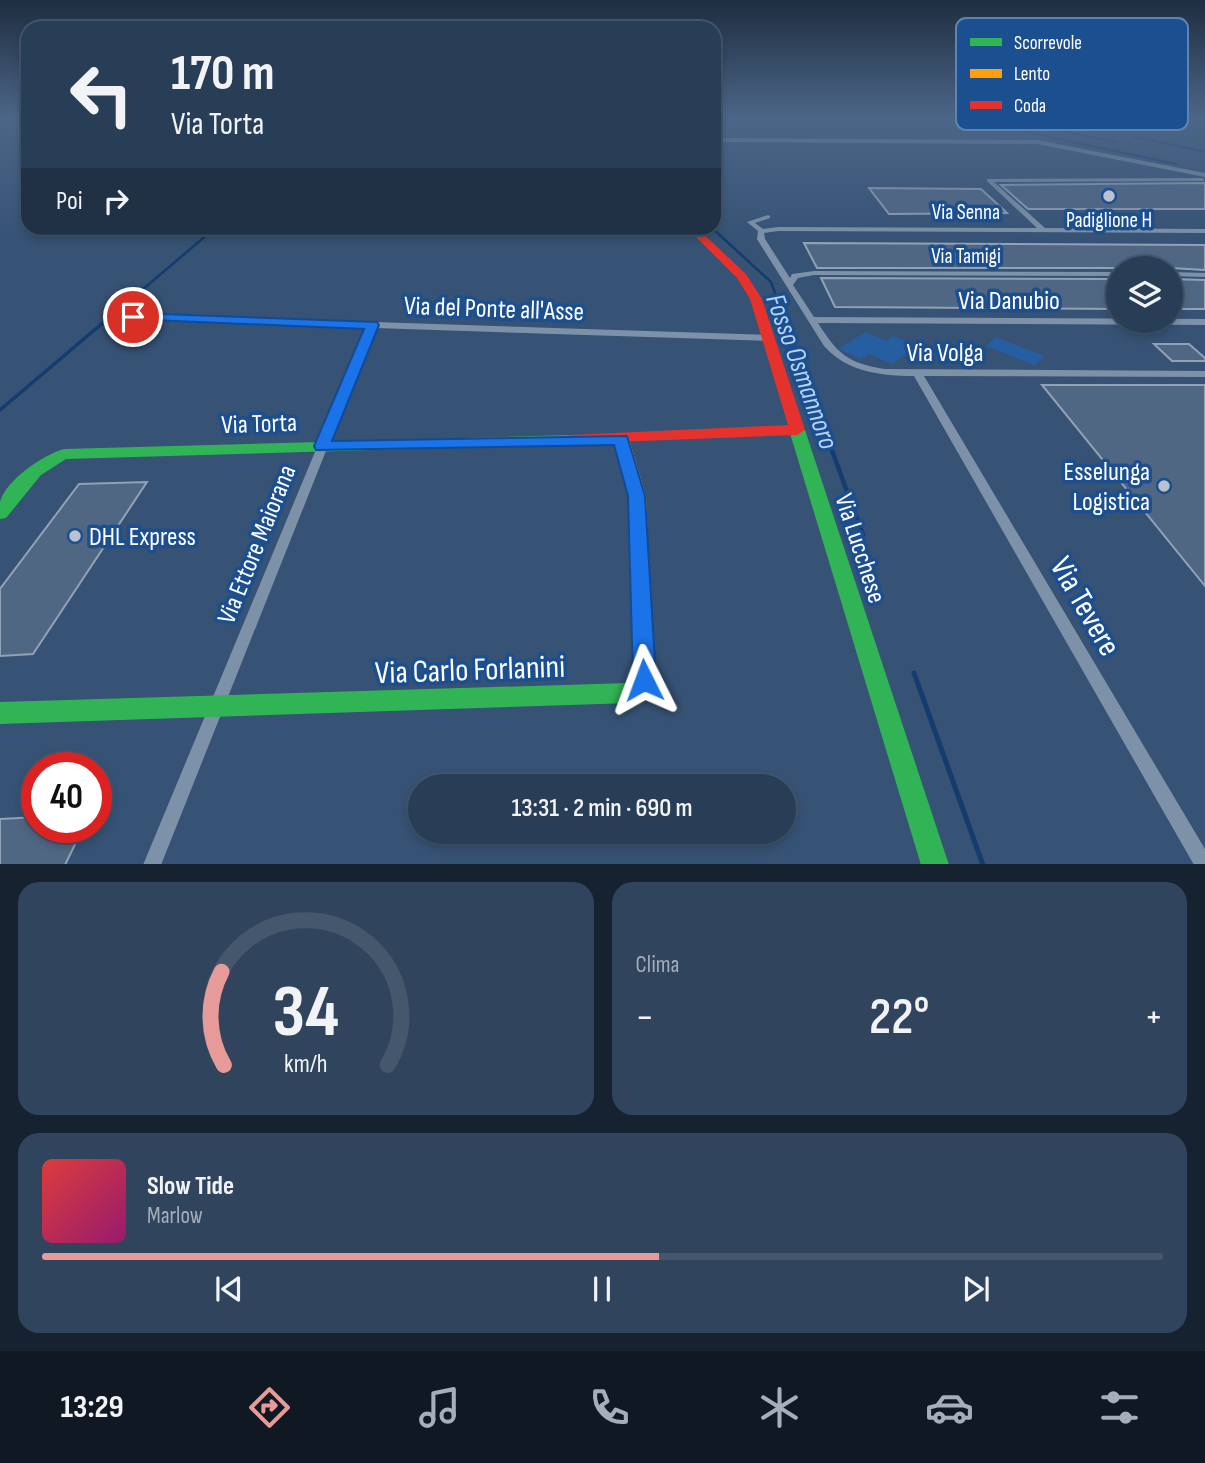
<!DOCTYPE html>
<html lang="it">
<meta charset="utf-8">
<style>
:root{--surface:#283e57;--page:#30455d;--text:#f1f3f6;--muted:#a5aeba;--line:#44576d;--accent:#e69b98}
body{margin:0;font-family:"Sofia Sans Condensed",sans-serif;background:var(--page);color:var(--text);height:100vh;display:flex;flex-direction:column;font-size:26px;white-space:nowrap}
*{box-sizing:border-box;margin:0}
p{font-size:23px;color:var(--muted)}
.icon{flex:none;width:38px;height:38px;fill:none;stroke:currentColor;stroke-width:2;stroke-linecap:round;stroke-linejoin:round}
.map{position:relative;height:864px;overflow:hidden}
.drawer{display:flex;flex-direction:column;gap:18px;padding:18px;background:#162230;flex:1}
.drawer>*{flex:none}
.guide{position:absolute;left:21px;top:21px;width:700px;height:214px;border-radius:21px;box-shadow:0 4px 10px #0003,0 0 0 2px var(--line);background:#283e57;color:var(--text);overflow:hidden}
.fabs{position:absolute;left:1106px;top:256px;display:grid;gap:14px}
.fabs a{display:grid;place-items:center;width:77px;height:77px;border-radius:50%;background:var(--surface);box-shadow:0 4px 10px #0003,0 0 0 2px var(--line);font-size:35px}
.speed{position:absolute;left:21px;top:752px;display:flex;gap:14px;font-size:35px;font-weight:700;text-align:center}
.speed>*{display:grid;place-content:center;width:91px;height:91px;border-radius:50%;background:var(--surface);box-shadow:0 4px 10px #0003,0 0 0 2px var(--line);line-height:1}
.speed .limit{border:10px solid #d22;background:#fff;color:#111}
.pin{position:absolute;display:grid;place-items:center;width:60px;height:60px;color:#fff;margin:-30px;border:4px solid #fff;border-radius:50%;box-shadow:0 2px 7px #0007}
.me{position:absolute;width:77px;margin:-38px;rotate:357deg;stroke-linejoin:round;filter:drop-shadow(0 0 5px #0008)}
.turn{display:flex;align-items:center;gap:24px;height:147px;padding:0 35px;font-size:32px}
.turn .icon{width:91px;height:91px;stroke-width:2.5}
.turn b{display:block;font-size:49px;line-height:60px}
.then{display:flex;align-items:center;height:66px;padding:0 35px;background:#0003;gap:14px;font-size:26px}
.big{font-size:52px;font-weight:600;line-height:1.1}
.drawer .widget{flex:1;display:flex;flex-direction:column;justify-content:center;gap:10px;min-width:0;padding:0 24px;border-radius:21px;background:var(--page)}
.drawer .dial{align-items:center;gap:0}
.dial svg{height:182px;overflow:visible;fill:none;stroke:var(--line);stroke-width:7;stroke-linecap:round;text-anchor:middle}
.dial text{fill:var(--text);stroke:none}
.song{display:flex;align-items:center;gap:21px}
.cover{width:84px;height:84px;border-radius:10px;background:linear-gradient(135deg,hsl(0 70% 55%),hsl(320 70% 35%))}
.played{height:7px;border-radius:4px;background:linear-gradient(90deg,var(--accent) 55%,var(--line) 55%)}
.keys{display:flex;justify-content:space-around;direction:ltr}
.heat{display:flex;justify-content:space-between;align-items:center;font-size:38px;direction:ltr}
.drawer .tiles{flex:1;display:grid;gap:18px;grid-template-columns:1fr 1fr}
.widget:last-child{grid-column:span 2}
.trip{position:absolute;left:408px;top:774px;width:388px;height:70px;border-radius:35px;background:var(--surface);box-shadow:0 4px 10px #0003,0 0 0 2px var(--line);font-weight:600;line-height:70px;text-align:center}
.tab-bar{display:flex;height:112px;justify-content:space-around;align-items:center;background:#101923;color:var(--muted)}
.tab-bar .icon{width:49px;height:49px}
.tab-bar .current{color:var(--accent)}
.tab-bar b{font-size:32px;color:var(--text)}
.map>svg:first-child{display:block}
.green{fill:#265fa1}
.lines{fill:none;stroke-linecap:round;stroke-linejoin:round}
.stream-far4{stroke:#153c6e;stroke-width:2}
.stream-far3{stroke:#153c6e;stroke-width:2.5}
.stream-far2{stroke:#153c6e;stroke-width:3.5}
.stream-far1{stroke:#153c6e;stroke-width:4.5}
.stream{stroke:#153c6e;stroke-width:5}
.building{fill:#506783;stroke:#92a2b6;stroke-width:2}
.street{fill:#7d92a8;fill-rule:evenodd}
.fast{fill:#30b455;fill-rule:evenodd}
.slow{fill:#ff9f0a;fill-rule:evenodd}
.jam{fill:#e5322d;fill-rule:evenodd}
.route{fill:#1a73e8;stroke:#114b97;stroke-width:2}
.poi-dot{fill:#b9c2ce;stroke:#1b4f8f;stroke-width:2.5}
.labels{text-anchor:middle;stroke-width:7;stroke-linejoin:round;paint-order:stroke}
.far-street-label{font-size:21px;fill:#fff;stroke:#1b4f8f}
.far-poi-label{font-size:21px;fill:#fff;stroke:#1b4f8f}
.street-label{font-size:26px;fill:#fff;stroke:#1b4f8f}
.poi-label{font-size:26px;fill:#fff;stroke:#1b4f8f;text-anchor:end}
.water-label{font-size:28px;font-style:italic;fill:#b5d3f5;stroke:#1b4f8f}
.near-street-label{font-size:32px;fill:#fff;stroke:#1b4f8f}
.key{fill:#1b4f8f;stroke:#5f84b1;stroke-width:2}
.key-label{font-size:19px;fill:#fff}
</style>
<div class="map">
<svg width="1205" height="865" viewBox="0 0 1205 865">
<rect width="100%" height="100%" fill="#365274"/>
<g class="green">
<polygon points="865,332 886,341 893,336 916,345 892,364 869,354 861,359 839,349"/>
<polygon points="996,337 1044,356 1035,365 986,346"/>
</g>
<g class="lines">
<g class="stream-far4">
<polyline points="962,118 1176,164"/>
<polyline points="997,118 1117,142"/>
<polyline points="1036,118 1108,132"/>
<polyline points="1134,137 1202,151"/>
</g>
<g class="stream-far3">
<polyline points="712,228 771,282 780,307"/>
<polyline points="122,307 215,228"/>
</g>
<g class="stream-far2">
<polyline points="780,305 831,446"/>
<polyline points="0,410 124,305"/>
</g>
<polyline class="stream-far1" points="830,445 863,535"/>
<polyline class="stream" points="914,673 983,865"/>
</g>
<g class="building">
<polygon points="1205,183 1205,209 1028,209 1001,185"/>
<polygon points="869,188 981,189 1007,213 889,214"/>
<polygon points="804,243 1205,245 1205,270 1171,268 817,268"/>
<polygon points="821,278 1118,279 1118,309 835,307"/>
<polygon points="1171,279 1205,280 1205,309 1171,309"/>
<polygon points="1154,344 1189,344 1205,358 1205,361 1172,361"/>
<polygon points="1042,385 1205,385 1205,586"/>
<polygon points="147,482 33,654 0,656 0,589 79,484"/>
<polygon points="37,817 37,828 83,828 65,865 0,865 0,819"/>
</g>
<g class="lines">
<g class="street">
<polygon points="714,138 1037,140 1205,173 1205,177 1037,144 714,142"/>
<path d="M1202,178L1204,179V181L994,182L1045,228L1205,229V233L778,231L764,233L765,239L790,278L792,274L814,271L1118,272V276L814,275L798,278L793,285L814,317L1205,319V325L818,323C837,353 847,363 884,369L1205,371V377L924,376L1205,849V865H1194L914,376C881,376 847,372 824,346L757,239L758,231L747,222L768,215L770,216V218L755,223L763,229L778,227L1037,228L987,181V179Z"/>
<polygon points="1171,272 1205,273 1205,277 1171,276"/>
<polygon points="133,314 769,335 773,338 769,341 375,328 161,865 143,865 367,327 130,319 129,317"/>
</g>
<g class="fast">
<polygon points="797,425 805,430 949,865 921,865 789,430"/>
<path d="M571,435L577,436L579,440L577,444L66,459L41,475L6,518L0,519C0,514 0,507 0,502C5,481 44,454 64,449Z"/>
<polygon points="640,576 647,578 650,584 655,680 648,695 631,703 0,724 0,702 628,683 633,679 630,584 633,578"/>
</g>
<polygon class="slow" points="621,434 629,439 646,496 650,584 647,590 640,592 633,590 630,584 628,496 613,439"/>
<polygon class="jam" points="687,228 697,228 746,274 762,299 805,430 797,435 565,444 563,440 565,436 571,435 788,425 750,299 737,278"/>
</g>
<linearGradient id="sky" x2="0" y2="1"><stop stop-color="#1e2d40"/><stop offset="0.49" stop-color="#4c6688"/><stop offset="1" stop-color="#4c6688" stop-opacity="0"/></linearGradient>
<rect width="1205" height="239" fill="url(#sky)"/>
<polygon class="route" points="133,313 377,322 379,325 332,441 627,436 645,496 656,680 652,687 644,690 636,687 633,680 628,496 614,445 316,450 314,446 364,329 129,319 127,317"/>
<g class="poi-dot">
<circle cx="1109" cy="196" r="7"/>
<circle cx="1164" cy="486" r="7"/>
<circle cx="75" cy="536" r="7"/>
</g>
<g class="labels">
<g class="far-street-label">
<text x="966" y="219">Via Senna</text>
<text x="966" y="263">Via Tamigi</text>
</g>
<g class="far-poi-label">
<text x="1109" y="227">Padiglione H</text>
</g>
<g class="street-label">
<text x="1009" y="309">Via Danubio</text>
<text transform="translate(494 308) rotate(2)" y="9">Via del Ponte all'Asse</text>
<text x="945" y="361">Via Volga</text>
<text transform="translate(259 423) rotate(-2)" y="9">Via Torta</text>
<text transform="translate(256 544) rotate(-68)" y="9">Via Ettore Maiorana</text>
<text transform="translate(861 548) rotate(72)" y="9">Via Lucchese</text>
</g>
<g class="poi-label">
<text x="1150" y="480">Esselunga<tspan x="1150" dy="30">Logistica</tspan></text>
<text x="89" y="545" text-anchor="start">DHL Express</text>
</g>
<g class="water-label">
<text transform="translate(803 371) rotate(70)" y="10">Fosso Osmannoro</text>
</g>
<g class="near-street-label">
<text transform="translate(1086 606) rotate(60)" y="11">Via Tevere</text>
<text transform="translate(470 669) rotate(-2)" y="11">Via Carlo Forlanini</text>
</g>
</g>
<rect x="956" y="18" width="232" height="112" rx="10" class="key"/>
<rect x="970" y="38" width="32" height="8" fill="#30b455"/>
<rect x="970" y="69" width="32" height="9" fill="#ff9f0a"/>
<rect x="970" y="101" width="32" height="8" fill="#e5322d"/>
<g class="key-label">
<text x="1014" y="49">Scorrevole</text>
<text x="1014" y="80">Lento</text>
<text x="1014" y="112">Coda</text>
</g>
</svg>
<div class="fabs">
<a><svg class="icon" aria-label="layers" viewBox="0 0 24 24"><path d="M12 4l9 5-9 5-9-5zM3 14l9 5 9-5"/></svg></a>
</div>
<div class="speed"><div class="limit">40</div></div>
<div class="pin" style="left:133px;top:317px;background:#d93025"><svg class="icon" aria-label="arrive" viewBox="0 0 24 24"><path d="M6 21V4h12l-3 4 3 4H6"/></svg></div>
<svg class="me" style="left:644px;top:680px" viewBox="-20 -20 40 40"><path d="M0-17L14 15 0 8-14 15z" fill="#1a73e8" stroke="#fff" stroke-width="4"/></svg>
<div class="trip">13:31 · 2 min · 690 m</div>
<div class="guide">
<div class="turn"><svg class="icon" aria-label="left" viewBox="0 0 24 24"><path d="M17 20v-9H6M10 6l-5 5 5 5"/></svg><div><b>170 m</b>Via Torta</div></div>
<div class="then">Poi<svg class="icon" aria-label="right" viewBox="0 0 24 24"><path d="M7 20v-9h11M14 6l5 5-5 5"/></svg></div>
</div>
</div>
<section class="drawer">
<div class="tiles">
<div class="widget dial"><svg viewBox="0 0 100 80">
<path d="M14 69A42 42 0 1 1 86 69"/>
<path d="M14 69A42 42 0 0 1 13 28" stroke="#e69b98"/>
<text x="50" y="56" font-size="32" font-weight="700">34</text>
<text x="50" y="72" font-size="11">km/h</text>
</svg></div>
<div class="widget"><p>Clima</p>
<div class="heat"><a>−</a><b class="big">22°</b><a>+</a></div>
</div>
<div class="widget">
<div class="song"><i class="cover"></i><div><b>Slow Tide</b><p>Marlow</p></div></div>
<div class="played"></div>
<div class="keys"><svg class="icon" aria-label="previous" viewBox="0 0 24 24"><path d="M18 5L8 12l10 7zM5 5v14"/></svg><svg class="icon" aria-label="pause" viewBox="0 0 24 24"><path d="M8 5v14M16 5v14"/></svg><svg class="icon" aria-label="next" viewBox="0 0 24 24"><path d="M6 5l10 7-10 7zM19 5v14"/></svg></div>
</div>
</div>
</section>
<nav class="tab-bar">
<b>13:29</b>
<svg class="icon current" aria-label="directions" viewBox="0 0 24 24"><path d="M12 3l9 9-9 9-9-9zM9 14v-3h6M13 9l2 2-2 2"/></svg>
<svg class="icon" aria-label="music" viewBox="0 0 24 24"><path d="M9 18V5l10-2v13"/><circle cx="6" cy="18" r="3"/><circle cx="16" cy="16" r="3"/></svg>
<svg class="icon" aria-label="phone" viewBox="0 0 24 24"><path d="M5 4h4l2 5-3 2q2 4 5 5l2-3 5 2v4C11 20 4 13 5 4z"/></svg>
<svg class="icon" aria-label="climate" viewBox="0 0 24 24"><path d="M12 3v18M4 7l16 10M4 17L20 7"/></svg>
<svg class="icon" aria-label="car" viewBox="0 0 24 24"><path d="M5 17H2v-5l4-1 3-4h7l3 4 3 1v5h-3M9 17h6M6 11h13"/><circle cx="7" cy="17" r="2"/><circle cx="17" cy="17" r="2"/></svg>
<svg class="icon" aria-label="filters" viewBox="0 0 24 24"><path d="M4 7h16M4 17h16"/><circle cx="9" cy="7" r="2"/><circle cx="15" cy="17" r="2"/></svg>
</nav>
